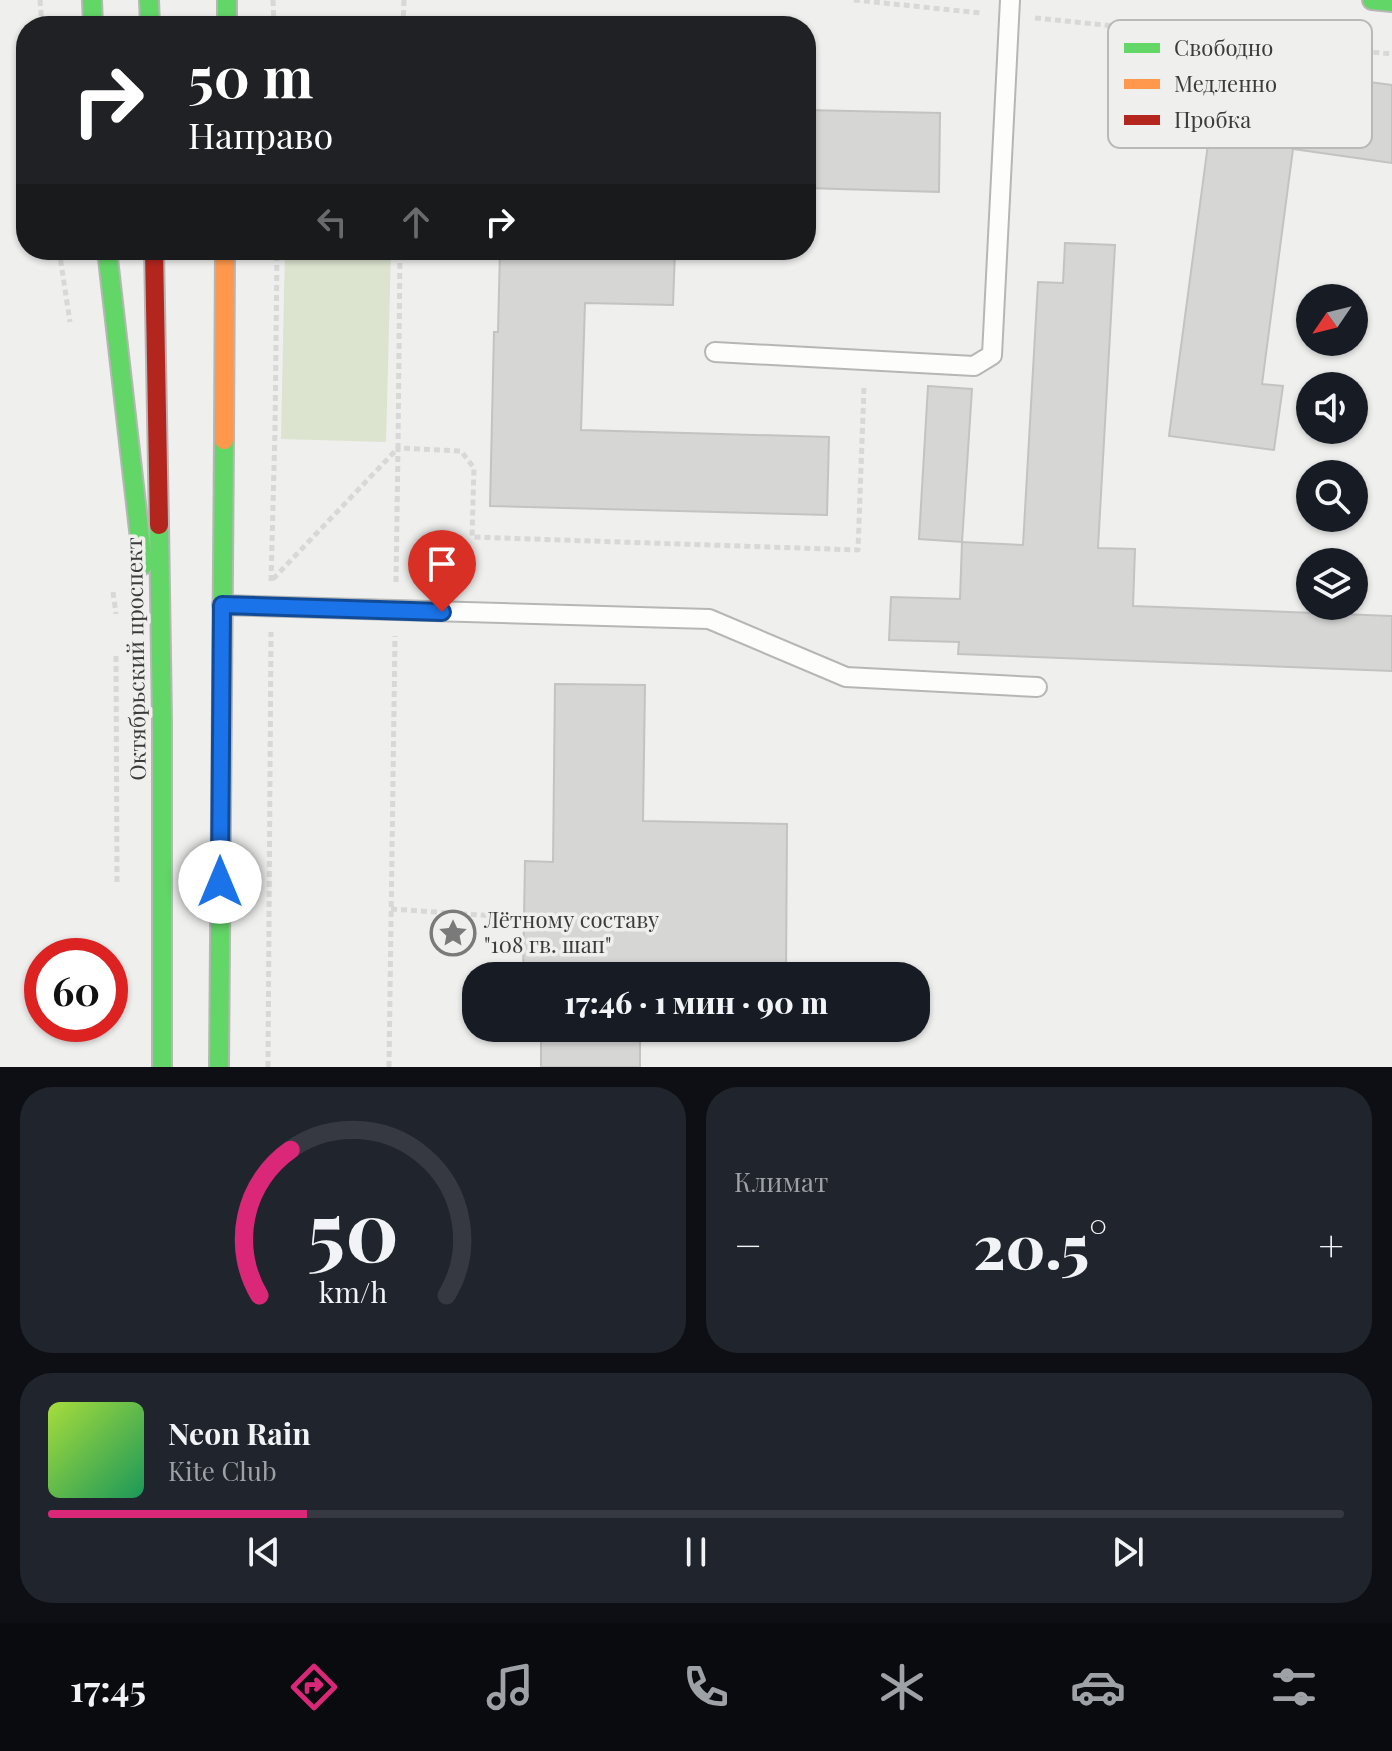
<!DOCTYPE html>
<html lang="ru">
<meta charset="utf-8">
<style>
:root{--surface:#171b24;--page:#20242c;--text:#f1f3f6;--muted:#9ea1a6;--line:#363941;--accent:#db2777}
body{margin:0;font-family:"Playfair Display",serif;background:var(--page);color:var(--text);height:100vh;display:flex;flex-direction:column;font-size:30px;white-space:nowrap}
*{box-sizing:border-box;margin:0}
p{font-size:26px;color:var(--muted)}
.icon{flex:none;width:44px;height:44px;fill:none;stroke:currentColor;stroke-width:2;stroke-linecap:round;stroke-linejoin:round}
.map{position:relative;height:1067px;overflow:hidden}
.drawer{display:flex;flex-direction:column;gap:20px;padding:20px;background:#0d0f14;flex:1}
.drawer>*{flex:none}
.guide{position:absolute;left:16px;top:16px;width:800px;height:244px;border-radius:32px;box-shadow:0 2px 6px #0004;background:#202124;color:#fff;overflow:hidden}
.needle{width:52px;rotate:235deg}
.fabs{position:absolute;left:1296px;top:284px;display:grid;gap:16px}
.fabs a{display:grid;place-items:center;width:72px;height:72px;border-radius:50%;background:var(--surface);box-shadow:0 2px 6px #0004;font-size:40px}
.speed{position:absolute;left:24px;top:938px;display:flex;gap:16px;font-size:40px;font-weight:700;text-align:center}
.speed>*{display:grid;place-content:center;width:104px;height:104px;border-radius:50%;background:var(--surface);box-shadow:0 2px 6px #0004;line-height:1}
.speed .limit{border:12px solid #d22;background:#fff;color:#111}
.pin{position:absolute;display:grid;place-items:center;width:68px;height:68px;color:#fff;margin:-82px -34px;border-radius:50% 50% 50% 0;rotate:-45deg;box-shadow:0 0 8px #0007}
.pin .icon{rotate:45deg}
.me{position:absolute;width:88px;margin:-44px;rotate:0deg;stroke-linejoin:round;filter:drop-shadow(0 0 6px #0008)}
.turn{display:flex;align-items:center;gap:28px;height:168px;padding:0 40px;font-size:36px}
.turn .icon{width:104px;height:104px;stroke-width:2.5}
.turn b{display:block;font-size:56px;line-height:68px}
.lanes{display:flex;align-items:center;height:76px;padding:0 40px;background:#0003;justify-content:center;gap:40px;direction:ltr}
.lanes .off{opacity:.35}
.big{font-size:60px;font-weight:800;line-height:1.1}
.drawer .widget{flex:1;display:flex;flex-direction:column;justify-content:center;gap:12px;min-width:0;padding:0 28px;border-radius:32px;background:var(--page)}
.drawer .dial{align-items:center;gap:0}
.dial svg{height:208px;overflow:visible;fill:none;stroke:var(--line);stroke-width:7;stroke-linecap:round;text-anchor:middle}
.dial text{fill:var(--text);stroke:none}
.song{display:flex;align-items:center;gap:24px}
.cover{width:96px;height:96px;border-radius:12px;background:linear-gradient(135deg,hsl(80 70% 55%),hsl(150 70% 35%))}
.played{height:8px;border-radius:4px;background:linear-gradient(90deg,var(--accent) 20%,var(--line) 20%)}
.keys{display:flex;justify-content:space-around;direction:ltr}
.heat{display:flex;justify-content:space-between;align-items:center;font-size:44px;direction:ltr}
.drawer .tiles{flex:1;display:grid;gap:20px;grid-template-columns:1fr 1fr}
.widget:last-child{grid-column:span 2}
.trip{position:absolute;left:462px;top:962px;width:468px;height:80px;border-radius:32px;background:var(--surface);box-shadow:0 2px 6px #0004;font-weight:800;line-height:80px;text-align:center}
.tab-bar{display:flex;height:128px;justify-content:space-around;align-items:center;background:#090b0e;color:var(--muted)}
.tab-bar .icon{width:56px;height:56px}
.tab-bar .on{color:var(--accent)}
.tab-bar b{font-size:36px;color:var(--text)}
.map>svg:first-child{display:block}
.green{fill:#dce3cf}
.building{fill:#d6d6d5;stroke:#c3c3c2;stroke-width:2}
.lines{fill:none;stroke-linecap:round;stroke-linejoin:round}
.lane-casing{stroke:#b6b6b5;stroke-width:22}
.fast-casing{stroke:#b6b6b5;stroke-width:22}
.slow-casing{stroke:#b6b6b5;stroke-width:22}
.jam-casing{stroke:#b6b6b5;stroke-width:22}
.path{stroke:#d8d8d7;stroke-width:5;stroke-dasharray:6 4;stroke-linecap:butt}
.lane{stroke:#fdfdfc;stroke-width:18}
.fast{stroke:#63d668;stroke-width:18}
.slow{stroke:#ff974d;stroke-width:18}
.jam{stroke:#b3261e;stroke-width:18}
.route-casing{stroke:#114b97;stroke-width:20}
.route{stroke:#1a73e8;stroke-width:14}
.labels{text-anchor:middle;stroke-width:7;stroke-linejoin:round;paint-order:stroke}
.street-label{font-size:22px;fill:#3a3b3a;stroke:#eff0ed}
.poi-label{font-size:22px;fill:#3a3b3a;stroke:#eff0ed;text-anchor:start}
.key{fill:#eff0ed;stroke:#b9bab7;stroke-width:2}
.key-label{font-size:22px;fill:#3a3b3a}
</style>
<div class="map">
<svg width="1392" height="1067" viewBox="0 0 1392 1067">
<rect width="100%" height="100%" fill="#efefee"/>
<polygon class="green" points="285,250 391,250 386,442 281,439"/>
<g class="building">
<polygon points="1219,62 1392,85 1392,163 1293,149 1262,384 1283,386 1274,450 1169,436"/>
<polygon points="806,110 940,113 939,192 806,188"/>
<polygon points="1065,243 1115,245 1098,548 1135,549 1133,606 1392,616 1392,671 958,654 959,642 889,640 891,597 960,599 962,542 1023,545 1038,282 1063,283"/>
<polygon points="500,250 675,250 673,305 585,303 581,430 829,437 827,515 490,506 494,332 498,332"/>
<polygon points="928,386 972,389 962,542 919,539"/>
<polygon points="555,684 645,685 643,821 787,824 786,976 523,975 525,861 553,862"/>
<rect x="541" y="1028" width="99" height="39"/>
</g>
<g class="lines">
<g class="lane-casing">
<g id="lane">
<polyline points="715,352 974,366 992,355 1010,0"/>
<polyline points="222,605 709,619 846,677 1037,687"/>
</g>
</g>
<g class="fast-casing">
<g id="fast">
<polyline points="92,0 93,26"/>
<polyline points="149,0 150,26"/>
<polyline points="227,0 227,26"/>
<polyline points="1372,0 1392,2"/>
<polyline points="107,250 143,565"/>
<polyline points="159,525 162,722 162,1067"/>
<polyline points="219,1067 224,440"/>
</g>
</g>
<g class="slow-casing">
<polyline id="slow" points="224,440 225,250"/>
</g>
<g class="jam-casing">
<polyline id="jam" points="154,250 159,525"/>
</g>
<g class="path">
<polyline points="40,0 42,26"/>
<polyline points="273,0 274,26"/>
<polyline points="854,0 981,13"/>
<polyline points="1035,18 1392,54"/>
<polyline points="403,26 404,0"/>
<polyline points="59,250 70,322"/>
<polyline points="273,579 398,448 400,250"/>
<polyline points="271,581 275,430 277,250"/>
<polyline points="396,582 398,448 461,451 474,468 472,537 858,550 864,387"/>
<polyline points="113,592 116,614"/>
<polyline points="116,656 117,882"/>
<polyline points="391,909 524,918"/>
<polyline points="268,1067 271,632"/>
<polyline points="389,1067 395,636"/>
</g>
<use href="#lane" class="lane"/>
<use href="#fast" class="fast"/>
<use href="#slow" class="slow"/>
<use href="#jam" class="jam"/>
</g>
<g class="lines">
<g class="route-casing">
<polyline id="route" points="220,882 222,605 442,612"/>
</g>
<use href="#route" class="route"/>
</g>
<defs>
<g id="sight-ring" transform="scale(2.3)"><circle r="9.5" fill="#eff0ed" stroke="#797a79" stroke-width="1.5"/><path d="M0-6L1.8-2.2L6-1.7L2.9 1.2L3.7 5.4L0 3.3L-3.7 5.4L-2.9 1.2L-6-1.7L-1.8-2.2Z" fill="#797a79"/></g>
</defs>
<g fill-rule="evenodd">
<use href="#sight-ring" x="453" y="933"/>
</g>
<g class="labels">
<g class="street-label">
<text transform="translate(136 659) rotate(-91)" y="8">Октябрьский проспект</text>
</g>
<g class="poi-label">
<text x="484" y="928">Лётному составу<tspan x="484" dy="25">"108 гв. шап"</tspan></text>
</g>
</g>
<rect x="1108" y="20" width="264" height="128" rx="12" class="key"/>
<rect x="1124" y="43" width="36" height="10" fill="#63d668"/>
<rect x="1124" y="79" width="36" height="10" fill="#ff974d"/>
<rect x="1124" y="115" width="36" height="10" fill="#b3261e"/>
<g class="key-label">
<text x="1174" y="56">Свободно</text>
<text x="1174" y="92">Медленно</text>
<text x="1174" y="128">Пробка</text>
</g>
</svg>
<div class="fabs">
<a><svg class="needle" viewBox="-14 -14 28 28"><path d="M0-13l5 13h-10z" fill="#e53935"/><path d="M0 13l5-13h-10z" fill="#9ea1a6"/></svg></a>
<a><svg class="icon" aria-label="sound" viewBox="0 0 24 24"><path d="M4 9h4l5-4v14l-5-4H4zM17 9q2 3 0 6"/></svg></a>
<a><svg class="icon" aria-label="search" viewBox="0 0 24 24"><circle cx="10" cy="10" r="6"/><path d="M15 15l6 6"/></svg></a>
<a><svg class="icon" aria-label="layers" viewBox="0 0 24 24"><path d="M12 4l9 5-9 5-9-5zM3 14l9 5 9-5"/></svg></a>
</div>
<div class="speed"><div class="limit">60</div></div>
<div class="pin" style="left:442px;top:612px;background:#d93025"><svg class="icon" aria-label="arrive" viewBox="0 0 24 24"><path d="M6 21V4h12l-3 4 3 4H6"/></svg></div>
<svg class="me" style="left:220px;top:882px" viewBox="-20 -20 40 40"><circle r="19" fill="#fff"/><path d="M0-13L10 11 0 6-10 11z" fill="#1a73e8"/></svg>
<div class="trip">17:46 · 1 мин · 90 m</div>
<div class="guide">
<div class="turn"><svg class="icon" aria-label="right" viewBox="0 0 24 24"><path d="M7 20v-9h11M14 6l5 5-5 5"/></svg><div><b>50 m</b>Направо</div></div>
<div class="lanes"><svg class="icon off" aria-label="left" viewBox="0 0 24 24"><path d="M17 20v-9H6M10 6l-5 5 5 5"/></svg><svg class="icon off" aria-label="ahead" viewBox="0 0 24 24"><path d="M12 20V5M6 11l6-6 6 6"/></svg><svg class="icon" aria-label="right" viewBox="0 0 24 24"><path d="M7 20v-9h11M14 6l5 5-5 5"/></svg></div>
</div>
</div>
<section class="drawer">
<div class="tiles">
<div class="widget dial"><svg viewBox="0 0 100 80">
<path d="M14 69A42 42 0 1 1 86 69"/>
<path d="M14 69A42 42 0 0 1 26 13" stroke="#db2777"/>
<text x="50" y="56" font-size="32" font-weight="700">50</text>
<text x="50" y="72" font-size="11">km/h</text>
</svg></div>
<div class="widget"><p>Климат</p>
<div class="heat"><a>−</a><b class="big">20.5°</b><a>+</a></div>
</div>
<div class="widget">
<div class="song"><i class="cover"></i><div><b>Neon Rain</b><p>Kite Club</p></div></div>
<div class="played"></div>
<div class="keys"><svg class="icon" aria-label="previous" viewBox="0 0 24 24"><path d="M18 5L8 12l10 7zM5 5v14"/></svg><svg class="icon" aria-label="pause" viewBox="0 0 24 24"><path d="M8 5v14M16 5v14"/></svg><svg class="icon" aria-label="next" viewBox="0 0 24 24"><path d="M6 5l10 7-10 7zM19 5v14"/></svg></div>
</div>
</div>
</section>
<nav class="tab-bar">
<b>17:45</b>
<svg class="icon on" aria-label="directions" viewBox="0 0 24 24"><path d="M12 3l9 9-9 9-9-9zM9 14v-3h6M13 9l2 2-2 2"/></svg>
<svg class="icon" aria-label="music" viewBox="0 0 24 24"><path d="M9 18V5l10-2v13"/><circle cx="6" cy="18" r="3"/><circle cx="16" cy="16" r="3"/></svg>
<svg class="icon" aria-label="phone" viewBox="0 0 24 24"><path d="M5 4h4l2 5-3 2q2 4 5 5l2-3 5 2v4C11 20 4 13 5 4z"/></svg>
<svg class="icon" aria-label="climate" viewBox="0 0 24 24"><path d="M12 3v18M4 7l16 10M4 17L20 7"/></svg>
<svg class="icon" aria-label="car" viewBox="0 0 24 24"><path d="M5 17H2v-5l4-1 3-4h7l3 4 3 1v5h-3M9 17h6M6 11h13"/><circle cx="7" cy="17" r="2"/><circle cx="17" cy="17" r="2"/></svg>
<svg class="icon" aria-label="filters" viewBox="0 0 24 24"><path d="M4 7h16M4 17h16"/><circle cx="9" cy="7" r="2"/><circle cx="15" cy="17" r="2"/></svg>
</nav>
